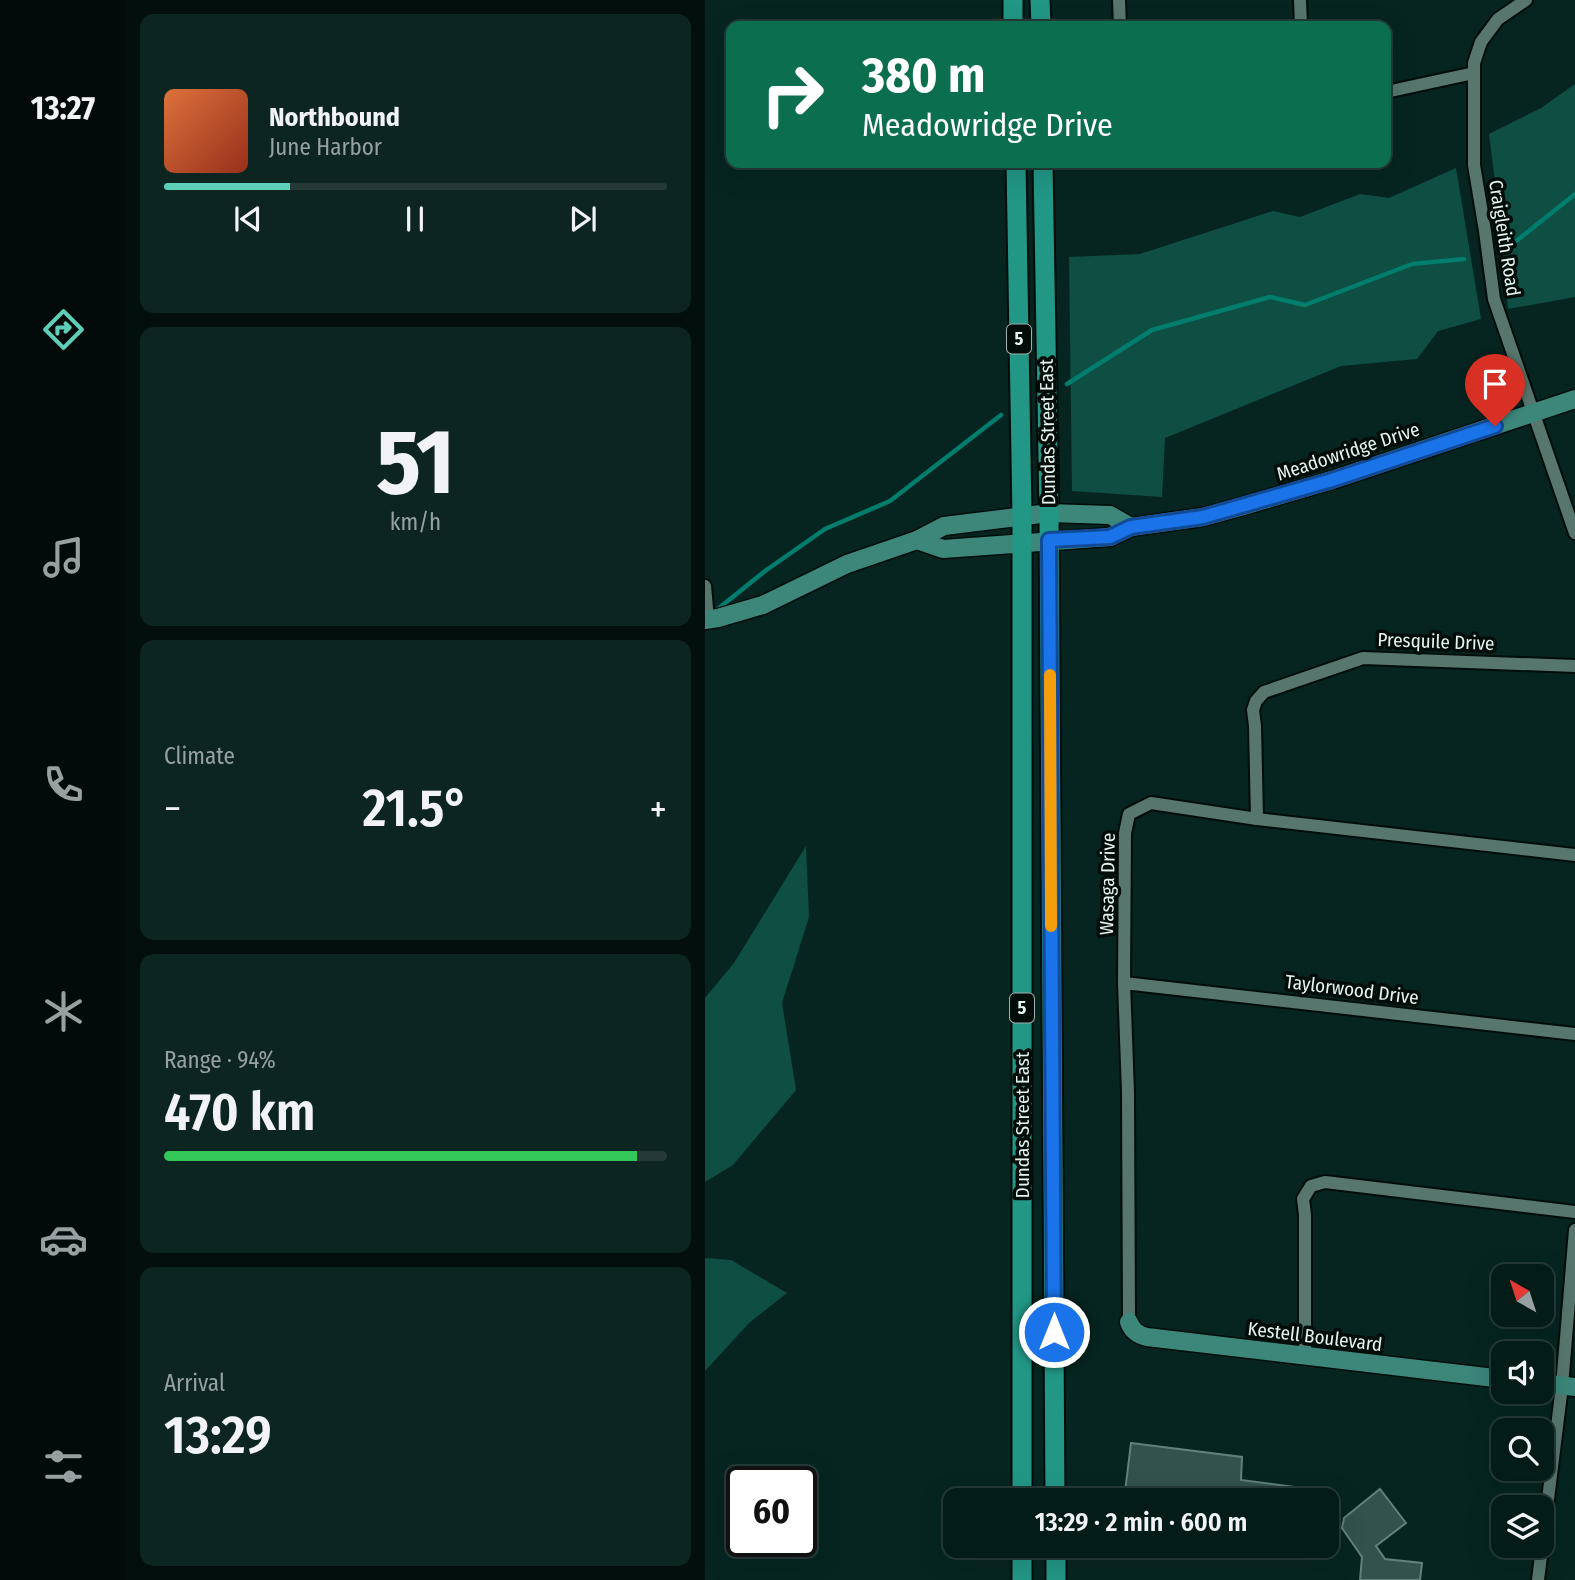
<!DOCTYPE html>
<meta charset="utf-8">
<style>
:root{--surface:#041c18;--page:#0d2521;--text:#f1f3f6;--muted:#97a1a2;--line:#253a37;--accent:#5dceb8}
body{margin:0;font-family:"Fira Sans Condensed",sans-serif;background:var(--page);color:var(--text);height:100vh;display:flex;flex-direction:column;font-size:26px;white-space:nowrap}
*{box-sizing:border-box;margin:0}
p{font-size:23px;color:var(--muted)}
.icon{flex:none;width:38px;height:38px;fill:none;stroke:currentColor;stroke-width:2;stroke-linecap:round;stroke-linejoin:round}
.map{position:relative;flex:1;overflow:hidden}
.drawer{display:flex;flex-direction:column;gap:14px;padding:14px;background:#020f0d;width:579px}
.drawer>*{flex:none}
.banner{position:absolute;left:21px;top:21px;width:665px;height:147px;border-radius:14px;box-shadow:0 7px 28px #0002,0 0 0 2px var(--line);background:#0b6e4f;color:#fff;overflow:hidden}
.needle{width:46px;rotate:321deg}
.fabs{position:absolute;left:786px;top:1264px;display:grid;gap:14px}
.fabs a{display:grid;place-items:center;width:63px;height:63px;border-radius:14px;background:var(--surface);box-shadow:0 7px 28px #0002,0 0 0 2px var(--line);font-size:35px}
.speed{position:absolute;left:21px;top:1466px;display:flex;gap:14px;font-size:35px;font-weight:700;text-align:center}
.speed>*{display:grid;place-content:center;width:91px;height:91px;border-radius:50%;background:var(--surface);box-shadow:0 7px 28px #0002,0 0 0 2px var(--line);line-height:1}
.speed .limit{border:4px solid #111;border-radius:10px;background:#fff;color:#111}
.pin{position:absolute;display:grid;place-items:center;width:60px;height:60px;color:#fff;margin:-72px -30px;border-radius:50% 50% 50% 0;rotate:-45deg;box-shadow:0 0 7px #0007}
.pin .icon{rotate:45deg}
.me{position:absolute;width:77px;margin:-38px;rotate:0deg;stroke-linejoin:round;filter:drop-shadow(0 0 5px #0008)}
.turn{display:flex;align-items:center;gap:24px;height:147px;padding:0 21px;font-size:32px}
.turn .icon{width:91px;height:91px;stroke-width:2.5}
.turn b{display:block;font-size:49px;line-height:60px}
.big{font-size:52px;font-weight:600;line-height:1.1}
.drawer .widget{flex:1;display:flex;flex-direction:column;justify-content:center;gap:10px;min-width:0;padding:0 24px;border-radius:14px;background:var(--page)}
.drawer .dial{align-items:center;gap:0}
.dial b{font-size:91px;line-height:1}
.song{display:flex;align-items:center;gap:21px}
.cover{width:84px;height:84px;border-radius:10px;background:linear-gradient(135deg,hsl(20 70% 55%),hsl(10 70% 35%))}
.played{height:7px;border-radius:4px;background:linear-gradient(90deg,var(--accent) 25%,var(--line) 25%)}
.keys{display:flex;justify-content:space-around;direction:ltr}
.heat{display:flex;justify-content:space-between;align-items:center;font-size:38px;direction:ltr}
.charge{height:10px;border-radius:5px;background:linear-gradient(90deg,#34c759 94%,var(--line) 0)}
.trip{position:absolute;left:238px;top:1488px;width:396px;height:70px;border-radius:14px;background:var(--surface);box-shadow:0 7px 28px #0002,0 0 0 2px var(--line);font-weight:600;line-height:70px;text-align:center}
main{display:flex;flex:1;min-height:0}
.dock{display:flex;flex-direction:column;width:126px;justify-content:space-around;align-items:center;background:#020b0a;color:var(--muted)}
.dock .icon{width:49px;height:49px}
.dock .selected{color:var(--accent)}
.dock b{font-size:32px;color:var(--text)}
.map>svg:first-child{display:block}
.green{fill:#0e4e43}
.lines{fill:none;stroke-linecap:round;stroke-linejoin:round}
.stream{stroke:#007d6c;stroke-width:4.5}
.building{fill:#33524b;stroke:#62817a;stroke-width:2}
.street-casing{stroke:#000d09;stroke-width:16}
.secondary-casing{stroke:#000d09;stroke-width:21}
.primary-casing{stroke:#000d09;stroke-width:23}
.street{stroke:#56766e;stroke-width:12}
.secondary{stroke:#3c867a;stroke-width:18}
.primary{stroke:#229786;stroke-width:19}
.route-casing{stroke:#114b97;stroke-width:18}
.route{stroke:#1a73e8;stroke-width:12}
.slow{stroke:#f59e0b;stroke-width:12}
.labels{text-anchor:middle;stroke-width:7;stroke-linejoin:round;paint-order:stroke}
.shield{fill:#020c09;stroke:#a0afab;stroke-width:2}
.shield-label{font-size:18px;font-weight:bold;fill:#e4f5f0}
.street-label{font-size:19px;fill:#e4f5f0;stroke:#020c09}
</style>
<main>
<nav class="dock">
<b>13:27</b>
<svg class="icon selected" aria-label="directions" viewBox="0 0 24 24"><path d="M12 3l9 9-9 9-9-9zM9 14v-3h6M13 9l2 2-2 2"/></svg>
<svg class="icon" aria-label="music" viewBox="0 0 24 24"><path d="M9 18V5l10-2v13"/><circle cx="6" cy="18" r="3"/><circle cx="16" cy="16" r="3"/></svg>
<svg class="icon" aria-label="phone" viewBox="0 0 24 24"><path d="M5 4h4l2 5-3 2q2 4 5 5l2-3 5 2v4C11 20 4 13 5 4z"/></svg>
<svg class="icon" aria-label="climate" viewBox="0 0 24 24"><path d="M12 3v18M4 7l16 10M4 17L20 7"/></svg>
<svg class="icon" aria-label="car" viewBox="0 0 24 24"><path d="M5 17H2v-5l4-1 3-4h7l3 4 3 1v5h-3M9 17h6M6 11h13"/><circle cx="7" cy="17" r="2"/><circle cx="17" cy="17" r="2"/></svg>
<svg class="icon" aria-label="filters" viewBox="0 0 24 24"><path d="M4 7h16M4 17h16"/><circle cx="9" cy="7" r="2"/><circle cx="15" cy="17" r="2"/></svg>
</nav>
<section class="drawer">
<div class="widget">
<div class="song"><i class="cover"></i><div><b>Northbound</b><p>June Harbor</p></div></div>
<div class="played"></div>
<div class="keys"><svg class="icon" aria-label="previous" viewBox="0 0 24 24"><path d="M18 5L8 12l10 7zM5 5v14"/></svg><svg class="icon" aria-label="pause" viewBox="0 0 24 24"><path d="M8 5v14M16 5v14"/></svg><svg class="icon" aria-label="next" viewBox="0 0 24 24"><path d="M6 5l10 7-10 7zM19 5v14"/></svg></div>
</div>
<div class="widget dial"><b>51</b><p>km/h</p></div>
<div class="widget"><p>Climate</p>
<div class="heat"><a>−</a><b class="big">21.5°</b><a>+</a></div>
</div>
<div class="widget"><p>Range · 94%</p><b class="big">470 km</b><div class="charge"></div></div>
<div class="widget"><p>Arrival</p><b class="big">13:29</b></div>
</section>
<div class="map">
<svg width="870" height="1580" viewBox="0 0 870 1580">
<rect width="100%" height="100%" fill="#062520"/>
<g class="green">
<polygon points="870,84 870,297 803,309 794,213 784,134 836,108"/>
<polygon points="751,168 776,319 733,331 712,359 636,366 460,438 457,497 367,491 364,257 435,254 568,211 595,217 655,194 684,198"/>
<polygon points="101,846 104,917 77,1003 91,1090 28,1165 0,1182 0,998 29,963"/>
<polygon points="0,1258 26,1260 82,1293 44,1323 0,1371"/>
</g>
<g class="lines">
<g class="stream">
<polyline points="805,246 870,194"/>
<polyline points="362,384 447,330 565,297 600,305 707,264 759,259"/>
<polyline points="9,612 60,571 120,529 185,501 296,415"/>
</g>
</g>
<g class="building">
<polygon points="426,1443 537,1457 536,1480 613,1490 612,1500 419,1500"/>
<polygon points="675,1489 701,1523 671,1546 680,1559 717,1563 715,1580 655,1580 657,1557 637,1528 639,1518"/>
</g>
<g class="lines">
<g class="street-casing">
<g id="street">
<polyline points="414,0 415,26"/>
<polyline points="595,0 596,26"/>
<polyline points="821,0 793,19 776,42 769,63 769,165 780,231 789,299 870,533"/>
<polyline points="681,92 769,73"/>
<polyline points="0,586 3,619"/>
<polyline points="552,819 550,726 548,710 551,701 559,692 658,658 870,666"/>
<polyline points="419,983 870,1034"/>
<polyline points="424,1322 423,1092 419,983 420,833 424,814 446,803 552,819 870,855"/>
<polyline points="600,1356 600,1215 598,1199 606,1186 620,1182 870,1212"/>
<polyline points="833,1580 857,1386 870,1230"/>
</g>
</g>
<g class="secondary-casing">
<g id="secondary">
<polyline points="212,540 238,549 405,537 426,527 498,517 538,506 627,480 870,399"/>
<polyline points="0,620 13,618 58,605 142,564 212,540 239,526 344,513 405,515 426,527"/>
<path d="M424,1322C427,1331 433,1335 442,1337L798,1379"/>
<polyline points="836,1383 870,1387"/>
</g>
</g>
<g class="primary-casing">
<g id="primary">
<polyline points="308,0 308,26"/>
<polyline points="335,0 336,26"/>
<polyline points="311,163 317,516 317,1500"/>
<polyline points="338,163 344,513 350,1500"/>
<polyline points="317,1545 317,1580"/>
<polyline points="351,1545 351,1580"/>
</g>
</g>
<use href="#street" class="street"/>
<use href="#secondary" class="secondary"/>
<use href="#primary" class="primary"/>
</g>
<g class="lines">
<g class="route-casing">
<polyline id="route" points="349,1332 344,540 405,537 426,527 498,517 627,480 790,426"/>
</g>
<use href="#route" class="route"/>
<polyline class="slow" points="345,675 346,926"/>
</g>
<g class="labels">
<g class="shield">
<rect x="302" y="324.5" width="24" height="29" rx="5"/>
<rect x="305" y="993.5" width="24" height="29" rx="5"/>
</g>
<g class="shield-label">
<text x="314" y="345">5</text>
<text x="317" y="1014">5</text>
</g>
<g class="street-label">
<text transform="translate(800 238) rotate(81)" y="7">Craigleith Road</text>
<text transform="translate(342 432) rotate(-91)" y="7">Dundas Street East</text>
<text transform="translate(643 451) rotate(-18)" y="7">Meadowridge Drive</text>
<text transform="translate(731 641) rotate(2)" y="7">Presquile Drive</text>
<text transform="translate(402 884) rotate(-89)" y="7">Wasaga Drive</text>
<text transform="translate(647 989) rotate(7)" y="7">Taylorwood Drive</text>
<text transform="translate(317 1125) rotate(-90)" y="7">Dundas Street East</text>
<text transform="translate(610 1336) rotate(7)" y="7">Kestell Boulevard</text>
</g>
</g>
</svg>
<div class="fabs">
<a><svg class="needle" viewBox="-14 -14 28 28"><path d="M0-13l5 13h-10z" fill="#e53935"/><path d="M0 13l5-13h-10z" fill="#97a1a2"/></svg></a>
<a><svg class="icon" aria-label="sound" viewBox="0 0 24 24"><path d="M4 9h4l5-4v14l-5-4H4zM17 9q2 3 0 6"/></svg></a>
<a><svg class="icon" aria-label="search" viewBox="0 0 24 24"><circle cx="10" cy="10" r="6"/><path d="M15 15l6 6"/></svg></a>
<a><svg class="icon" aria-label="layers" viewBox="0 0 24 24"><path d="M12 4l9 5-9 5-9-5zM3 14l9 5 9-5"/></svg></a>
</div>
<div class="speed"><div class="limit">60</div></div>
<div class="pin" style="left:790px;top:426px;background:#d93025"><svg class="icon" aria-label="arrive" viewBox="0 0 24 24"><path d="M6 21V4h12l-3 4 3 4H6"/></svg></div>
<svg class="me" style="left:349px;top:1332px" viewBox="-20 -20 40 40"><circle r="17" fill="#1a73e8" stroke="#fff" stroke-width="3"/><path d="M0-11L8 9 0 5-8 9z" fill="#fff"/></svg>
<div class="trip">13:29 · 2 min · 600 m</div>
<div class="banner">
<div class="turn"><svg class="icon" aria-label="right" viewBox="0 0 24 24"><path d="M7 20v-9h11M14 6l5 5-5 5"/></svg><div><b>380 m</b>Meadowridge Drive</div></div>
</div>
</div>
</main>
